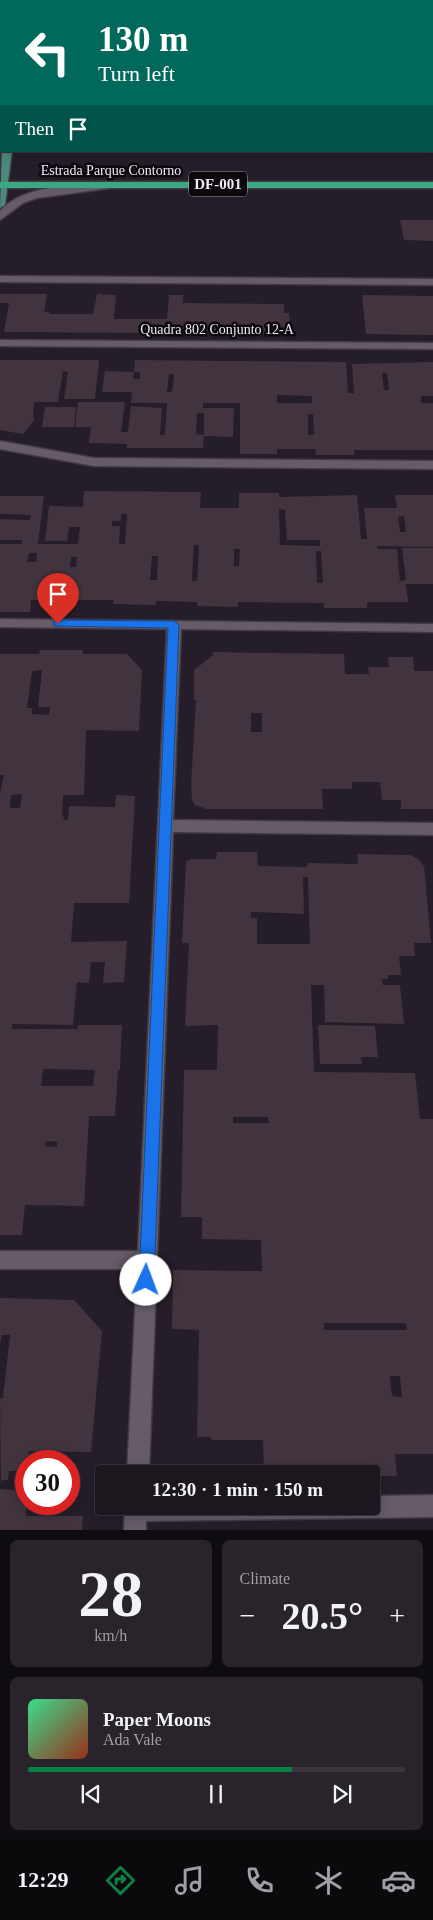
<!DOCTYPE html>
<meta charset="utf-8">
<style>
:root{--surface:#1c161f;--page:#29232c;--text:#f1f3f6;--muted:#a09fa4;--line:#3a353d;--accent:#0b8043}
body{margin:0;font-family:"Times New Roman",serif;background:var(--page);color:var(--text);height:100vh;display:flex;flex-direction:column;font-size:19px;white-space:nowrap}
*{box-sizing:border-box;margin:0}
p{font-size:16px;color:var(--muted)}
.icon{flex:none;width:28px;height:28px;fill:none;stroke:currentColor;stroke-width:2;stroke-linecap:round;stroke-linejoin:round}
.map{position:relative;height:1530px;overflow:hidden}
.sheet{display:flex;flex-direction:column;gap:10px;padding:10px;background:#0f0c11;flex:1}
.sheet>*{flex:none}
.hud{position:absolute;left:0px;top:0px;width:434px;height:152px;box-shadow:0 2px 12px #0003,0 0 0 1px var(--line);background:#00695c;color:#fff;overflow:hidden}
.speed{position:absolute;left:15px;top:1450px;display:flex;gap:10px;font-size:25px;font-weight:700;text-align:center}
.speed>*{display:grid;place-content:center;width:65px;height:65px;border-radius:50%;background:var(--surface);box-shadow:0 2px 12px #0003,0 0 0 1px var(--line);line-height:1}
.speed .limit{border:8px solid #d22;background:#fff;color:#111}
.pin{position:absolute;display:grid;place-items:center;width:42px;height:42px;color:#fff;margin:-51px -21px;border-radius:50% 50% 50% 0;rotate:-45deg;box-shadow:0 0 5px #0007}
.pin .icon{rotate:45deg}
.me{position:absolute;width:55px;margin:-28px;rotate:2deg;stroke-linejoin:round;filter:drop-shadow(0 0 4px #0008)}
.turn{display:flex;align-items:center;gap:18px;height:105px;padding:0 15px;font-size:22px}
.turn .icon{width:65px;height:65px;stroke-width:2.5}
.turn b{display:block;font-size:35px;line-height:42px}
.then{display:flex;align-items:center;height:48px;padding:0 15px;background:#0003;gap:10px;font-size:19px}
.big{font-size:38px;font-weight:800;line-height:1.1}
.sheet .tile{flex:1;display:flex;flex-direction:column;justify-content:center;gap:8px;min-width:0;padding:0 18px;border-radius:8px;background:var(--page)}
.sheet .dial{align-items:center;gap:0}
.dial b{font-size:65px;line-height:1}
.song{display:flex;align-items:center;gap:15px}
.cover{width:60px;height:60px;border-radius:8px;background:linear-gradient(135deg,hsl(150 70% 55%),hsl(10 70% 35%))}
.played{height:5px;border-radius:2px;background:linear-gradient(90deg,var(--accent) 70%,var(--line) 70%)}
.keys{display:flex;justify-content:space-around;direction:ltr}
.heat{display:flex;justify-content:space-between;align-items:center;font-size:28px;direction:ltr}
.sheet .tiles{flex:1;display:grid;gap:10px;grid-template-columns:1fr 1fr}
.tile:last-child{grid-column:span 2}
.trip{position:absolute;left:95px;top:1465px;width:285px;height:50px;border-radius:5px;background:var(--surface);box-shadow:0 2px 12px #0003,0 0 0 1px var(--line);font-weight:800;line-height:50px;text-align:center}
.dock{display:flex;height:80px;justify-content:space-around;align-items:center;background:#0b090c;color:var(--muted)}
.dock .icon{width:35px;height:35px}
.dock .active{color:var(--accent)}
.dock b{font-size:22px;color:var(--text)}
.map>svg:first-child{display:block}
.building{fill:#41343e;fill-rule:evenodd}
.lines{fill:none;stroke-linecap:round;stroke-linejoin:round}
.minor-casing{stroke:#403942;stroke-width:3}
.major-casing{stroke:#403942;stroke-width:3}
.highway-casing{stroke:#403942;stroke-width:3}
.minor{fill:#655b69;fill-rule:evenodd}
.major{fill:#4b897a;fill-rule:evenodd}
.highway{fill:#3aa885;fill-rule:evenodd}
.route{fill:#1a73e8;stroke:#114b97}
.labels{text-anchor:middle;stroke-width:5;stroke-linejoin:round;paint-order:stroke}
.far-street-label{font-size:14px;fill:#efeaf2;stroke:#0c090e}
.shield{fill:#0c090e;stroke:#aba6ae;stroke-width:1}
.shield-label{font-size:15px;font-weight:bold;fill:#efeaf2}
</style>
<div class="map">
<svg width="433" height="1530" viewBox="0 0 433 1530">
<rect width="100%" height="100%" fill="#251d29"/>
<g class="building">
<polygon points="400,220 433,220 433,241 404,240"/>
<polygon points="0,294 47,294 44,312 49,312 49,314 93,314 97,294 116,295 114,319 167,319 169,295 183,295 183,303 284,304 284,313 289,313 290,334 4,332 9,303 0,303"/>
<polygon points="362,295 433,296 433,335 366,334"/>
<polygon points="0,360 99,360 95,399 64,399 68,372 63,371 58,402 34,402 33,418 35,419 23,434 0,430"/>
<path d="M135,360L346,362L348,393H354L352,364L433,362V396H421V403H433V450H354V455H316L315,449H277V454H240V403H203V408H234L233,437L204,436L203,448H127V444L89,443L91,427H75L78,402H125L121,432H128L131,406L162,408L160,435H165L167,403H131L132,392H102L105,371L134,372L133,379H140V372H134ZM382,373H387L389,390H384ZM169,374H174L172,392H167ZM277,395L312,396V403H277ZM197,413H204V435L196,434ZM308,414H313L314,435H308Z"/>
<polygon points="45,407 76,407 74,427 42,427"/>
<path d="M84,491L201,492L200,508H239V493H279V497L357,495L361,539H367L364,508H397L395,495H433V547L377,546L378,549H397L400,581L406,580L402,548H433V584H406L408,602H367V608H324V603L238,602V607L197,606V602L156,601V605L113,604L114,600H31L30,612H0V544H22V540H0V519L30,520L31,515L0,514V496H44L38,544H78L80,527H69L67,541H45L49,506L83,507ZM279,509L285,510L287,540H320V546L280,545ZM121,514H127L125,544H119L120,526H112V521H121ZM404,516L406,532H400L398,517ZM194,545H199L197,581H192ZM234,549H240L239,566H234ZM316,551H321L323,583H317ZM29,553H37L36,562H27ZM152,556H158L157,580H150ZM71,557H77L76,567H70Z"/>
<path d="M40,650H83V654H127L142,670L139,731L86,730L84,795H63L62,816H64L63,820H68L69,806L115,807L116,795L135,796L129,903H74L71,942L127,941L124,982L103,983L105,962H91L89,983L77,982L73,1025L12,1024V1029H78V1025H122L120,1070H118L115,1116H89L84,1206L25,1205L22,1235H0V794L4,775H0V654H39ZM42,670L38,707H50L49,715L32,714V708H27L32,671ZM22,794L20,808H10L11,795ZM43,1069L95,1070L93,1086H41ZM46,1141L57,1142V1147L45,1146Z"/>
<path d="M213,652L344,654L345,674H369L368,667H389L388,657H413L414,671H433V809H401V800H382L380,782H352V789H322L323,809H207L195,805L192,800L191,785L196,700H194V670L213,655ZM251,713H262V732H251Z"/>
<path d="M217,852H257L258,866L307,867V863L358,864L357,854L410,855L418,859L424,866L431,943H414L415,956H399L401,975H388V979H382L383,985H400L404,1024L325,1022L324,985H311L314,1072L415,1073L420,1119H433V1454H395L397,1476L264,1474L263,1440H211V1437H197L199,1330L172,1329L173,1270L262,1271L261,1240L202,1239V1217H181L184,1070H217L218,1025L185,1026L189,943H182L186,861H189L190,859H216ZM303,877H308L310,944H257V918H251V912L304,914ZM233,1117H268L269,1123H233ZM324,1323H406L407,1330H324ZM390,1376H400L402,1397L392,1396Z"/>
<polygon points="318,1025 375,1026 378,1057 361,1057 362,1064 320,1064"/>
<polygon points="0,1298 74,1300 102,1331 91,1452 29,1451 26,1471 9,1471 8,1480 2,1480 1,1485 0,1398 3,1398 10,1335 2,1335 0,1344"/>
<polygon points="0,1489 26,1491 26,1516 83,1516 82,1530 0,1530"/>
</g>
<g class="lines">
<g class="minor-casing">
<g id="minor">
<path d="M108,183L113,186L111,188L37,198L23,203L0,220V211C24,184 74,186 108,183Z"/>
<polygon points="0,276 433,279 433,285 0,282"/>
<polygon points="0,340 433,343 433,349 0,346"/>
<polygon points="0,441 94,458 433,461 433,469 94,466 0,449"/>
<polygon points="0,619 433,624 433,632 181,629 173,820 433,823 433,835 173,832 149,1474 127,1474 137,1269 0,1269 0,1251 138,1251 167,629 0,627"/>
<polygon points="433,1495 433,1517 146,1521 146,1530 124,1530 125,1506 371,1506 371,1496"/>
</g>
</g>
<g class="major-casing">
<polygon id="major" points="2,151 12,151 5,205 0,208"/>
</g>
<g class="highway-casing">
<g id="highway">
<rect x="0" y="143" width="1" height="6"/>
<rect x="432" y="144" width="1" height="6"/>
<rect x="0" y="182" width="433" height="6"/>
</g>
</g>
<use href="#minor" class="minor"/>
<use href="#major" class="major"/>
<use href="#highway" class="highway"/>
</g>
<polygon class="route" points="58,620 174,621 179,625 154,1280 152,1284 146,1286 141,1284 139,1280 168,628 54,626 54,621"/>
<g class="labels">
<g class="far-street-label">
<text x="111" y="175">Estrada Parque Contorno</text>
<text x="217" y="334">Quadra 802 Conjunto 12-A</text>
</g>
<rect class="shield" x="189" y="171.5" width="58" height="25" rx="4"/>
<g class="shield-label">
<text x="218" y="189">DF-001</text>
</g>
</g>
</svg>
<div class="speed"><div class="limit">30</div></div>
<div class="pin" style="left:58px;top:624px;background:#d93025"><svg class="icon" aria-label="arrive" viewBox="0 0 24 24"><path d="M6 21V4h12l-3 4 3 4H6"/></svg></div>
<svg class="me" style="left:146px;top:1280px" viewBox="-20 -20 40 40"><circle r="19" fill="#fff"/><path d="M0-13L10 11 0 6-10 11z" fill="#1a73e8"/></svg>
<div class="trip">12:30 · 1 min · 150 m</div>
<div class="hud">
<div class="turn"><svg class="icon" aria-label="left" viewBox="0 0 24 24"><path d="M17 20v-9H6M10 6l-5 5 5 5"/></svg><div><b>130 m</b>Turn left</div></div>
<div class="then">Then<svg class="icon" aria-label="arrive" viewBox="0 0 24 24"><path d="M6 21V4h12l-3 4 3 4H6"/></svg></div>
</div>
</div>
<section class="sheet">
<div class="tiles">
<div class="tile dial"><b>28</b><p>km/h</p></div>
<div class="tile"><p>Climate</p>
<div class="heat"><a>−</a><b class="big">20.5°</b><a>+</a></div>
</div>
<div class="tile">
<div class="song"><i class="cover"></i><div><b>Paper Moons</b><p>Ada Vale</p></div></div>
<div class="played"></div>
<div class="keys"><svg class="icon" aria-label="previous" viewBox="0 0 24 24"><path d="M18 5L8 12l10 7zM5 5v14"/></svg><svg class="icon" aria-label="pause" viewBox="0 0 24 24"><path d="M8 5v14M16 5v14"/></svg><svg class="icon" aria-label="next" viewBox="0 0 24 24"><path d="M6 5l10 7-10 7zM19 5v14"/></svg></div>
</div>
</div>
</section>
<nav class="dock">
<b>12:29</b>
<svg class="icon active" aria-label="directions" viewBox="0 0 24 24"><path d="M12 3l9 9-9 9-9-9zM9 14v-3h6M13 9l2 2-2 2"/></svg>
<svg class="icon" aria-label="music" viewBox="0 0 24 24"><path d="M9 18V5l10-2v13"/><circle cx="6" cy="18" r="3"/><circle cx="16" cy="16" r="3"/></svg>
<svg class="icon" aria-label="phone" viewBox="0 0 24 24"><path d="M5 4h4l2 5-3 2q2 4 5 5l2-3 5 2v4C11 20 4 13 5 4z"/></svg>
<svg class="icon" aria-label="climate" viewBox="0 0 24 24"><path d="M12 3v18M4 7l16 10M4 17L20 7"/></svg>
<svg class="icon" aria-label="car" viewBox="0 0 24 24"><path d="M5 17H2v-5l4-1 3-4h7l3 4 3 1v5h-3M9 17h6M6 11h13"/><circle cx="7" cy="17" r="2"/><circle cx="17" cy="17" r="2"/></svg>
</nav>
